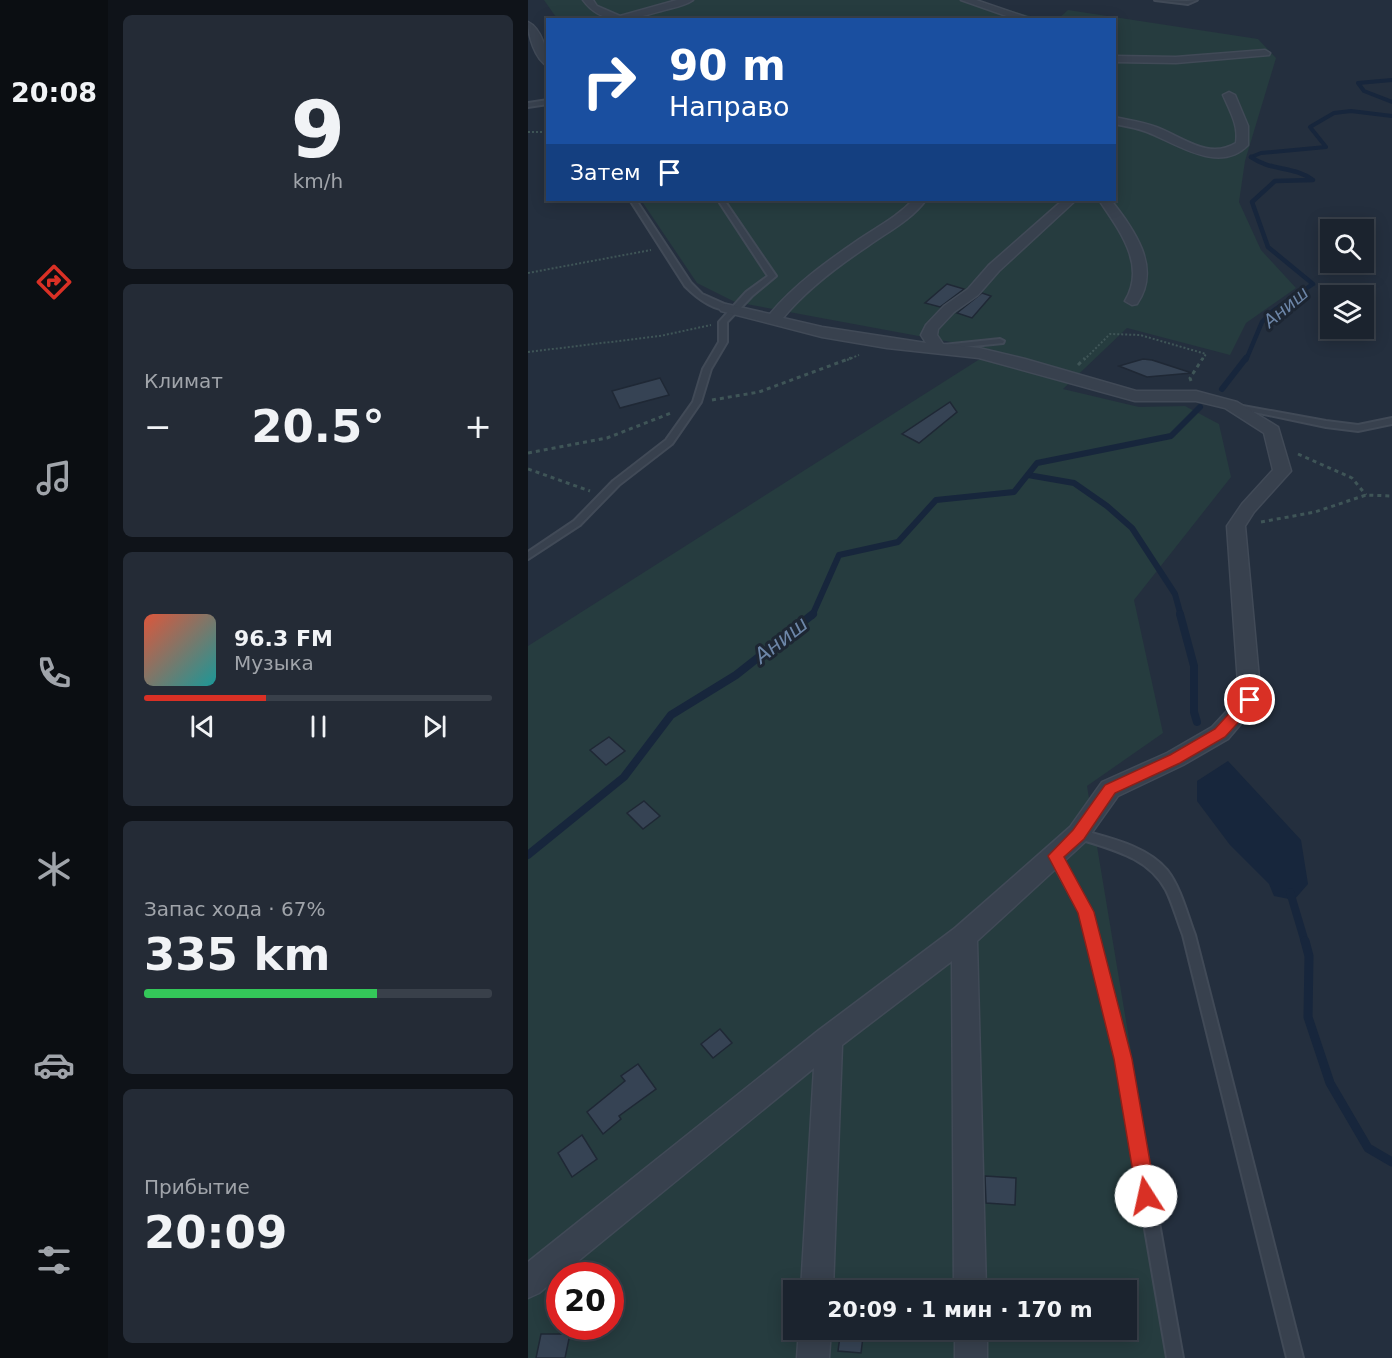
<!DOCTYPE html>
<html lang="ru">
<meta charset="utf-8">
<style>
:root{--surface:#1b232e;--page:#242b36;--text:#f1f3f6;--muted:#a0a4aa;--line:#39404a;--accent:#d93025}
body{margin:0;font-family:"DejaVu Sans",sans-serif;background:var(--page);color:var(--text);height:100vh;display:flex;flex-direction:column;font-size:22px;white-space:nowrap}
*{box-sizing:border-box;margin:0}
p{font-size:20px;color:var(--muted)}
.icon{flex:none;width:33px;height:33px;fill:none;stroke:currentColor;stroke-width:2;stroke-linecap:round;stroke-linejoin:round}
.map{position:relative;flex:1;overflow:hidden}
.side{display:flex;flex-direction:column;gap:15px;padding:15px;background:#0f1319;width:420px}
.side>*{flex:none}
.guide{position:absolute;left:18px;top:18px;width:570px;height:183px;border-radius:0px;box-shadow:0 3px 15px #0003,0 0 0 2px var(--line);background:#1a4fa0;color:#fff;overflow:hidden}
.fabs{position:absolute;left:792px;top:219px;display:grid;gap:12px}
.fabs a{display:grid;place-items:center;width:54px;height:54px;border-radius:0px;background:var(--surface);box-shadow:0 3px 15px #0003,0 0 0 2px var(--line);font-size:30px}
.speed{position:absolute;left:18px;top:1262px;display:flex;gap:12px;font-size:30px;font-weight:700;text-align:center}
.speed>*{display:grid;place-content:center;width:78px;height:78px;border-radius:50%;background:var(--surface);box-shadow:0 3px 15px #0003,0 0 0 2px var(--line);line-height:1}
.speed .limit{border:9px solid #d22;background:#fff;color:#111}
.pin{position:absolute;display:grid;place-items:center;width:51px;height:51px;color:#fff;margin:-26px;border:3px solid #fff;border-radius:50%;box-shadow:0 2px 6px #0007}
.me{position:absolute;width:66px;margin:-33px;rotate:350deg;stroke-linejoin:round;filter:drop-shadow(0 0 4px #0008)}
.turn{display:flex;align-items:center;gap:21px;height:126px;padding:0 24px;font-size:27px}
.turn .icon{width:78px;height:78px;stroke-width:2.5}
.turn b{display:block;font-size:42px;line-height:51px}
.then{display:flex;align-items:center;height:57px;padding:0 24px;background:#0003;gap:12px;font-size:22px}
.big{font-size:45px;font-weight:700;line-height:1.1}
.side .tile{flex:1;display:flex;flex-direction:column;justify-content:center;gap:9px;min-width:0;padding:0 21px;border-radius:9px;background:var(--page)}
.side .dial{align-items:center;gap:0}
.dial b{font-size:78px;line-height:1}
.song{display:flex;align-items:center;gap:18px}
.cover{width:72px;height:72px;border-radius:9px;background:linear-gradient(135deg,hsl(10 70% 55%),hsl(180 70% 35%))}
.played{height:6px;border-radius:3px;background:linear-gradient(90deg,var(--accent) 35%,var(--line) 35%)}
.keys{display:flex;justify-content:space-around;direction:ltr}
.heat{display:flex;justify-content:space-between;align-items:center;font-size:33px;direction:ltr}
.charge{height:9px;border-radius:4px;background:linear-gradient(90deg,#34c759 67%,var(--line) 0)}
.trip{position:absolute;left:255px;top:1280px;width:354px;height:60px;border-radius:0px;background:var(--surface);box-shadow:0 3px 15px #0003,0 0 0 2px var(--line);font-weight:700;line-height:60px;text-align:center}
main{display:flex;flex:1;min-height:0}
.dock{display:flex;flex-direction:column;width:108px;justify-content:space-around;align-items:center;background:#0b0e12;color:var(--muted)}
.dock .icon{width:42px;height:42px}
.dock .on{color:var(--accent)}
.dock b{font-size:27px;color:var(--text)}
.map>svg:first-child{display:block}
.green{fill:#263c3f;fill-rule:evenodd}
.water{fill:#17263c}
.lines{fill:none;stroke-linecap:round;stroke-linejoin:round}
.stream-far4{stroke:#17263c;stroke-width:4}
.stream-far3{stroke:#17263c;stroke-width:4.5}
.stream-far2{stroke:#17263c;stroke-width:6}
.stream-far1{stroke:#17263c;stroke-width:8}
.stream{stroke:#17263c;stroke-width:9}
.building{fill:#364354;stroke:#1f2835;stroke-width:1.5}
.lane-casing{stroke:#414a57;stroke-width:4}
.street-casing{stroke:#414a57;stroke-width:3}
.path-far1{stroke:#3f5557;stroke-width:2;stroke-dasharray:2 2;stroke-linecap:butt}
.path{stroke:#3f5557;stroke-width:3;stroke-dasharray:4 4;stroke-linecap:butt}
.lane{fill:#38414e;fill-rule:evenodd}
.street{fill:#38414e;fill-rule:evenodd}
.route{fill:#d93025;stroke:#8d1f18;stroke-width:1.5}
.labels{text-anchor:middle;stroke-width:6;stroke-linejoin:round;paint-order:stroke}
.far-water-label{font-size:18px;font-style:italic;fill:#6d86a8;stroke:#1d2633}
.water-label{font-size:21px;font-style:italic;fill:#6d86a8;stroke:#1d2633}
</style>
<main>
<nav class="dock">
<b>20:08</b>
<svg class="icon on" aria-label="directions" viewBox="0 0 24 24"><path d="M12 3l9 9-9 9-9-9zM9 14v-3h6M13 9l2 2-2 2"/></svg>
<svg class="icon" aria-label="music" viewBox="0 0 24 24"><path d="M9 18V5l10-2v13"/><circle cx="6" cy="18" r="3"/><circle cx="16" cy="16" r="3"/></svg>
<svg class="icon" aria-label="phone" viewBox="0 0 24 24"><path d="M5 4h4l2 5-3 2q2 4 5 5l2-3 5 2v4C11 20 4 13 5 4z"/></svg>
<svg class="icon" aria-label="climate" viewBox="0 0 24 24"><path d="M12 3v18M4 7l16 10M4 17L20 7"/></svg>
<svg class="icon" aria-label="car" viewBox="0 0 24 24"><path d="M5 17H2v-5l4-1 3-4h7l3 4 3 1v5h-3M9 17h6M6 11h13"/><circle cx="7" cy="17" r="2"/><circle cx="17" cy="17" r="2"/></svg>
<svg class="icon" aria-label="filters" viewBox="0 0 24 24"><path d="M4 7h16M4 17h16"/><circle cx="9" cy="7" r="2"/><circle cx="15" cy="17" r="2"/></svg>
</nav>
<section class="side">
<div class="tile dial"><b>9</b><p>km/h</p></div>
<div class="tile"><p>Климат</p>
<div class="heat"><a>−</a><b class="big">20.5°</b><a>+</a></div>
</div>
<div class="tile">
<div class="song"><i class="cover"></i><div><b>96.3 FM</b><p>Музыка</p></div></div>
<div class="played"></div>
<div class="keys"><svg class="icon" aria-label="previous" viewBox="0 0 24 24"><path d="M18 5L8 12l10 7zM5 5v14"/></svg><svg class="icon" aria-label="pause" viewBox="0 0 24 24"><path d="M8 5v14M16 5v14"/></svg><svg class="icon" aria-label="next" viewBox="0 0 24 24"><path d="M6 5l10 7-10 7zM19 5v14"/></svg></div>
</div>
<div class="tile"><p>Запас хода · 67%</p><b class="big">335 km</b><div class="charge"></div></div>
<div class="tile"><p>Прибытие</p><b class="big">20:09</b></div>
</section>
<div class="map">
<svg width="864" height="1358" viewBox="0 0 864 1358">
<rect width="100%" height="100%" fill="#242f3e"/>
<g class="green">
<polygon points="16,0 446,0 513,19 30,20"/>
<path d="M540,10L730,39L748,58L717,161L711,202L733,250L768,288L718,323L702,355L599,328L535,389L611,407L657,406L691,424L703,477L606,600L635,733L559,786L654,1358H0V646L466,350L207,302L169,283L113,200H586V20L530,19ZM32,1275H82V1326H32ZM266,1290H598V1329H266Z"/>
</g>
<polygon class="water" points="700,761 773,840 780,884 766,900 746,896 741,884 702,845 669,801 669,781"/>
<g class="lines">
<g class="stream-far4">
<polyline points="864,80 830,83 836,91 864,102"/>
<polyline points="725,158 723,157 733,153 798,147 782,127 806,113 823,111 864,116"/>
</g>
<path class="stream-far3" d="M718,360L734,322L746,310L785,284L740,247L724,202L747,181L785,180C766,166 742,171 723,157"/>
<g class="stream-far2">
<polyline points="694,389 718,358"/>
<polyline points="500,475 546,483 579,506 604,528 647,594 653,616"/>
<polyline points="284,616 311,555 370,542 408,500 486,492 509,463 643,436 672,407"/>
</g>
<g class="stream-far1">
<polyline points="652,614 666,666 666,712 669,722"/>
<polyline points="0,855 96,777 143,715 208,675 285,614"/>
<polyline points="762,892 777,942"/>
</g>
<polyline class="stream" points="777,941 781,956 780,1017 802,1083 840,1148 864,1162"/>
</g>
<g class="building">
<polygon points="419,284 436,289 412,307 397,303"/>
<polygon points="454,293 463,296 444,318 429,313"/>
<polygon points="615,359 624,360 664,373 619,377 591,366"/>
<polygon points="132,378 141,395 92,408 84,391"/>
<polygon points="422,402 429,412 391,443 374,434"/>
<polygon points="81,737 97,751 78,765 62,750"/>
<polygon points="116,801 132,816 115,829 99,813"/>
<polygon points="192,1029 204,1043 185,1058 173,1044"/>
<polygon points="110,1064 128,1089 91,1116 93,1119 75,1134 59,1112 97,1081 93,1076"/>
<polygon points="54,1135 69,1159 44,1177 30,1153"/>
<polygon points="457,1176 488,1178 487,1205 458,1203"/>
<polygon points="313,1329 336,1329 333,1353 310,1351"/>
<polygon points="13,1334 42,1334 37,1358 8,1358"/>
</g>
<g class="lines">
<g class="lane-casing">
<g id="lane">
<polygon points="627,0 659,1 669,0 660,4"/>
<polygon points="20,100 20,104 0,107 0,103"/>
<path d="M102,200H108L163,283L174,294L201,306V310C184,310 168,297 157,286Z"/>
<polygon points="190,200 196,200 248,276 224,296 199,322 199,342 183,369 173,402 144,444 91,485 52,525 0,559 0,552 46,521 85,481 138,440 165,402 175,369 191,342 191,322 218,292 240,276"/>
<polygon points="472,339 476,341 475,343 415,349 411,347 415,345"/>
<polygon points="704,404 798,421 830,425 864,418 864,424 830,431 798,427 707,408 704,408"/>
<path d="M550,829C580,838 618,845 639,870C653,888 659,914 667,935L775,1358H759L655,935C649,920 645,904 638,890C619,855 580,849 546,837L544,834L546,831Z"/>
<polygon points="527,851 531,852 564,912 602,1059 655,1358 639,1358 588,1059 552,913 521,856 523,852"/>
</g>
</g>
<g class="street-casing">
<g id="street">
<path d="M55,0H65L69,6L92,16L149,0H165C157,6 143,8 133,11C105,19 75,28 55,0Z"/>
<polygon points="433,0 448,0 507,20 490,20"/>
<path d="M0,22C13,28 20,52 20,66C7,60 0,35 0,22Z"/>
<polygon points="737,50 742,53 741,55 648,63 586,62 586,56 648,57"/>
<path d="M701,92L707,95L720,126V145C691,175 648,143 619,132C609,128 597,126 586,124V117C600,120 615,122 628,127C655,137 680,160 708,143C711,126 702,111 695,95Z"/>
<path d="M385,200H398C383,220 361,231 340,246C310,266 278,290 255,318L294,327L398,343L393,335L398,325L416,306L440,289L461,265L535,200H548L471,271L450,295L426,312L410,329L409,335L415,344L451,348L497,359L608,391H668L709,402L750,427L763,471L726,512L717,526L733,700L700,739L655,765L590,796L558,841L449,941L458,1290H426L424,961L314,1045L305,1290H273L286,1068L11,1293L0,1298V1262L291,1030L427,928L542,827L574,782L639,753L684,727L711,698L699,526L714,504L745,470L736,433L697,408L668,401H607L451,358L359,348L294,337L193,311L191,308L198,304L242,314C266,285 298,262 330,240C349,227 369,217 385,200Z"/>
<path d="M571,200H583C606,230 634,267 609,304L604,305L597,301C619,265 591,230 571,200Z"/>
<polygon points="271,1329 303,1329 301,1358 269,1358"/>
<rect x="427" y="1329" width="32" height="29"/>
</g>
</g>
<g class="path-far1">
<polyline points="0,132 20,132"/>
<polyline points="0,273 123,250"/>
<polyline points="0,352 132,336 183,325"/>
<polyline points="319,360 331,355"/>
<polyline points="556,360 582,334 612,335 678,354 674,360"/>
</g>
<g class="path">
<polyline points="550,365 557,358"/>
<polyline points="663,381 662,378 675,358"/>
<polyline points="184,400 231,392 323,358"/>
<polyline points="0,453 79,438 143,413"/>
<polyline points="770,454 824,478 838,495"/>
<polyline points="0,469 62,491"/>
<polyline points="733,522 787,512 838,495 864,496"/>
</g>
<use href="#lane" class="lane"/>
<use href="#street" class="street"/>
</g>
<polygon class="route" points="722,695 727,696 729,700 727,704 697,737 652,763 587,793 556,839 536,857 566,912 604,1059 628,1196 625,1203 618,1206 612,1203 609,1196 586,1059 550,913 520,856 545,830 577,785 642,755 687,729 717,696"/>
<g class="labels">
<g class="far-water-label">
<text transform="translate(758 307) rotate(-40)" y="6">Аниш</text>
</g>
<g class="water-label">
<text transform="translate(253 640) rotate(-38)" y="7">Аниш</text>
</g>
</g>
</svg>
<div class="fabs">
<a><svg class="icon" aria-label="search" viewBox="0 0 24 24"><circle cx="10" cy="10" r="6"/><path d="M15 15l6 6"/></svg></a>
<a><svg class="icon" aria-label="layers" viewBox="0 0 24 24"><path d="M12 4l9 5-9 5-9-5zM3 14l9 5 9-5"/></svg></a>
</div>
<div class="speed"><div class="limit">20</div></div>
<div class="pin" style="left:722px;top:700px;background:#d93025"><svg class="icon" aria-label="arrive" viewBox="0 0 24 24"><path d="M6 21V4h12l-3 4 3 4H6"/></svg></div>
<svg class="me" style="left:618px;top:1196px" viewBox="-20 -20 40 40"><circle r="19" fill="#fff"/><path d="M0-13L10 11 0 6-10 11z" fill="#d93025"/></svg>
<div class="trip">20:09 · 1 мин · 170 m</div>
<div class="guide">
<div class="turn"><svg class="icon" aria-label="right" viewBox="0 0 24 24"><path d="M7 20v-9h11M14 6l5 5-5 5"/></svg><div><b>90 m</b>Направо</div></div>
<div class="then">Затем<svg class="icon" aria-label="arrive" viewBox="0 0 24 24"><path d="M6 21V4h12l-3 4 3 4H6"/></svg></div>
</div>
</div>
</main>
